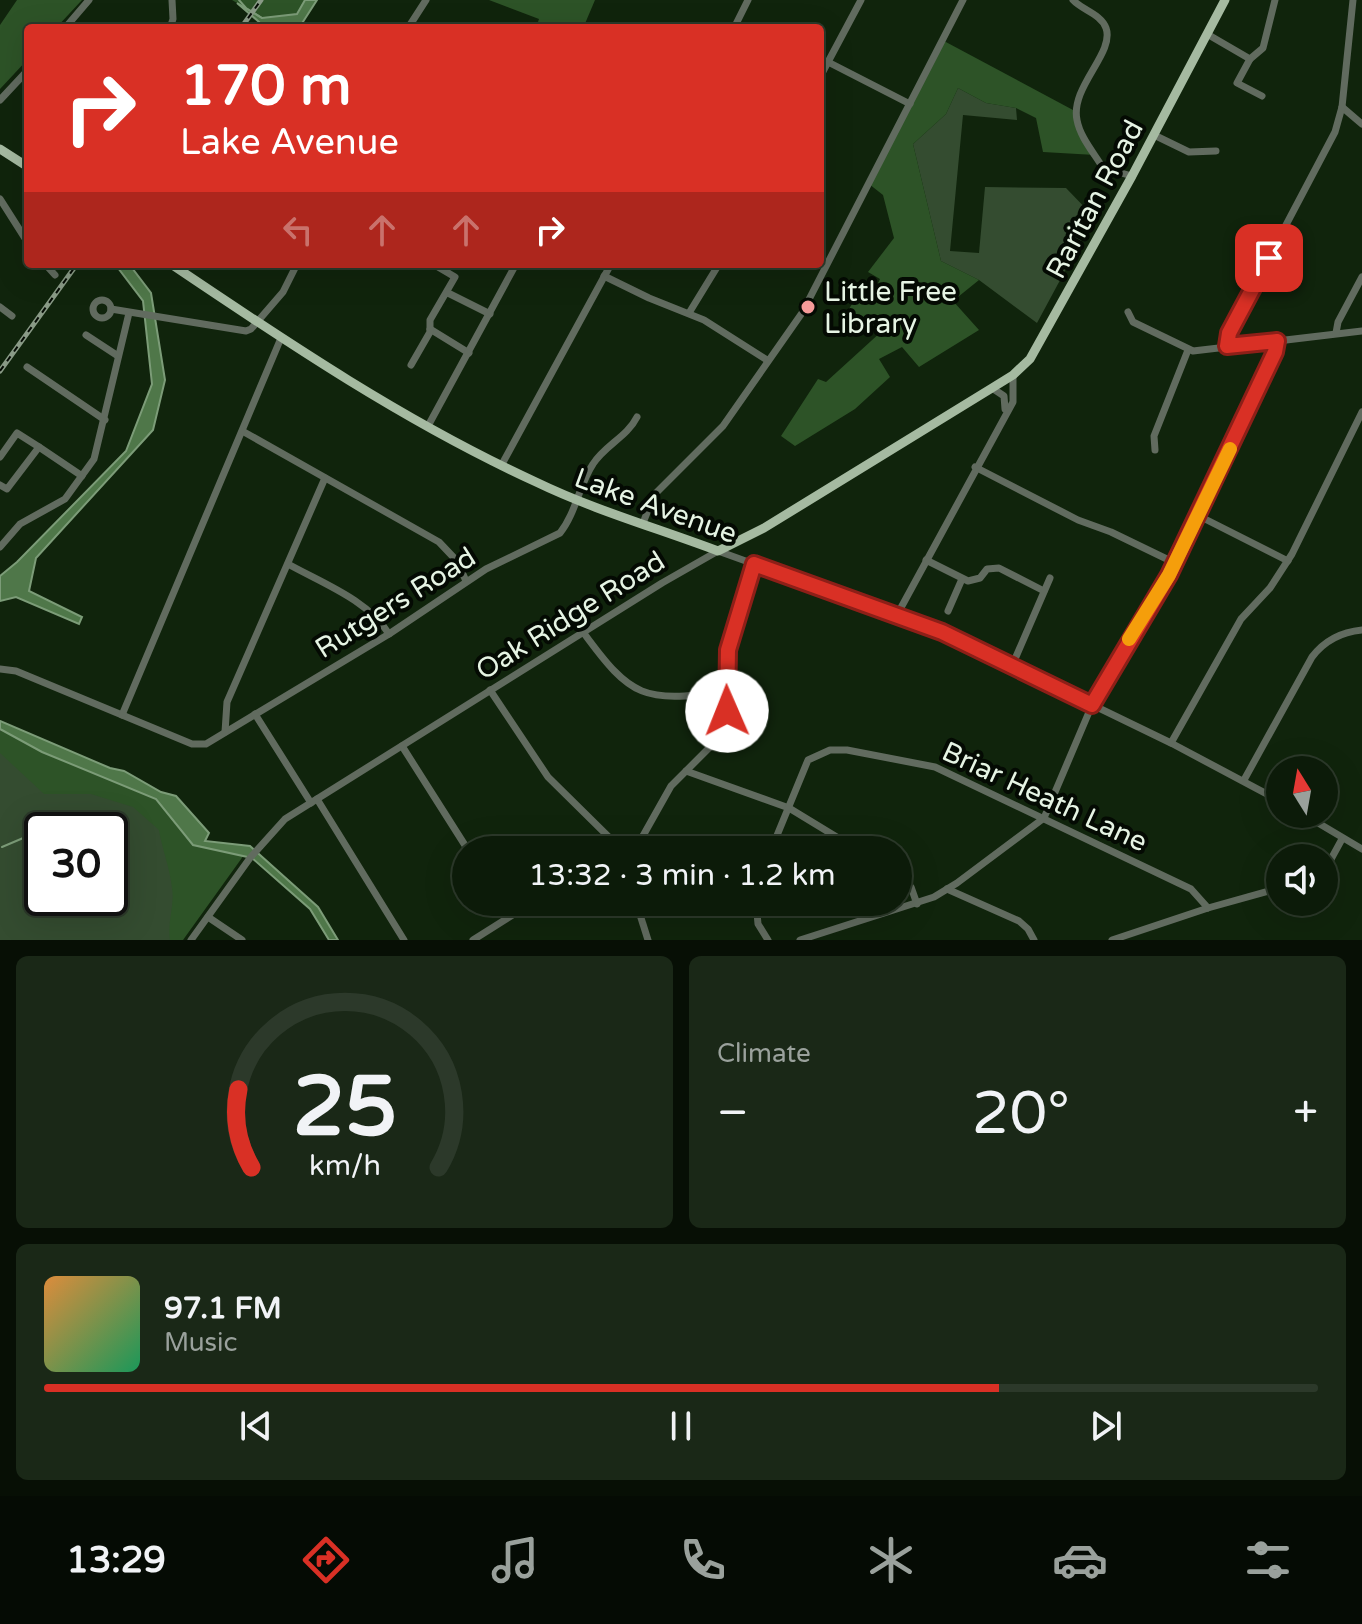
<!DOCTYPE html>
<meta charset="utf-8">
<style>
:root{--surface:#0c1b09;--page:#1a2817;--text:#f1f3f6;--muted:#9aa19c;--line:#2c392a;--accent:#d93025}
body{margin:0;font-family:"Varela Round",sans-serif;background:var(--page);color:var(--text);height:100vh;display:flex;flex-direction:column;font-size:30px;white-space:nowrap}
*{box-sizing:border-box;margin:0}
p{font-size:26px;color:var(--muted)}
.icon{flex:none;width:44px;height:44px;fill:none;stroke:currentColor;stroke-width:2;stroke-linecap:round;stroke-linejoin:round}
.map{position:relative;height:940px;overflow:hidden}
.panel{display:flex;flex-direction:column;gap:16px;padding:16px;background:#070f05;flex:1}
.panel>*{flex:none}
.guide{position:absolute;left:24px;top:24px;width:800px;height:244px;border-radius:8px;box-shadow:0 8px 32px #0002,0 0 0 2px var(--line);background:#d93025;color:#fff;overflow:hidden}
.needle{width:52px;rotate:349deg}
.buttons{position:absolute;left:1266px;top:756px;display:grid;gap:16px}
.buttons a{display:grid;place-items:center;width:72px;height:72px;border-radius:50%;background:var(--surface);box-shadow:0 8px 32px #0002,0 0 0 2px var(--line);font-size:40px}
.speed{position:absolute;left:24px;top:812px;display:flex;gap:16px;font-size:40px;font-weight:700;text-align:center}
.speed>*{display:grid;place-content:center;width:104px;height:104px;border-radius:50%;background:var(--surface);box-shadow:0 8px 32px #0002,0 0 0 2px var(--line);line-height:1}
.speed .limit{border:4px solid #111;border-radius:12px;background:#fff;color:#111}
.pin{position:absolute;display:grid;place-items:center;width:68px;height:68px;color:#fff;margin:-34px;border-radius:16px;box-shadow:0 4px 12px #0006}
.me{position:absolute;width:88px;margin:-44px;rotate:359deg;stroke-linejoin:round;filter:drop-shadow(0 0 6px #0008)}
.turn{display:flex;align-items:center;gap:28px;height:168px;padding:0 24px;font-size:36px}
.turn .icon{width:104px;height:104px;stroke-width:2.5}
.turn b{display:block;font-size:56px;line-height:68px}
.lanes{display:flex;align-items:center;height:76px;padding:0 24px;background:#0003;justify-content:center;gap:40px;direction:ltr}
.lanes .off{opacity:.35}
.big{font-size:60px;font-weight:600;line-height:1.1}
.panel .tile{flex:1;display:flex;flex-direction:column;justify-content:center;gap:12px;min-width:0;padding:0 28px;border-radius:12px;background:var(--page)}
.panel .dial{align-items:center;gap:0}
.dial svg{height:208px;overflow:visible;fill:none;stroke:var(--line);stroke-width:7;stroke-linecap:round;text-anchor:middle}
.dial text{fill:var(--text);stroke:none}
.song{display:flex;align-items:center;gap:24px}
.cover{width:96px;height:96px;border-radius:12px;background:linear-gradient(135deg,hsl(30 70% 55%),hsl(150 70% 35%))}
.played{height:8px;border-radius:4px;background:linear-gradient(90deg,var(--accent) 75%,var(--line) 75%)}
.keys{display:flex;justify-content:space-around;direction:ltr}
.heat{display:flex;justify-content:space-between;align-items:center;font-size:44px;direction:ltr}
.panel .tiles{flex:1;display:grid;gap:16px;grid-template-columns:1fr 1fr}
.tile:last-child{grid-column:span 2}
.trip{position:absolute;left:452px;top:836px;width:460px;height:80px;border-radius:40px;background:var(--surface);box-shadow:0 8px 32px #0002,0 0 0 2px var(--line);font-weight:600;line-height:80px;text-align:center}
.tabs{display:flex;height:128px;justify-content:space-around;align-items:center;background:#050b04;color:var(--muted)}
.tabs .icon{width:56px;height:56px}
.tabs .selected{color:var(--accent)}
.tabs b{font-size:36px;color:var(--text)}
.map>svg:first-child{display:block}
.green{fill:#344c30;fill-rule:evenodd}
.forest{fill:#2d5327}
.water{fill:#4f7749;stroke:#7c9c78;stroke-width:2}
.lines{fill:none;stroke-linecap:round;stroke-linejoin:round}
.stream{stroke:#7c9c78;stroke-width:2}
.minor{stroke:#616b5f;stroke-width:7}
.major{stroke:#a5baa1;stroke-width:9}
.rail-casing{stroke:#899a86;stroke-width:5}
.rail{stroke:#040a03;stroke-width:2;stroke-dasharray:6;stroke-linecap:butt}
.route-casing{stroke:#8d1f18;stroke-width:20}
.route{stroke:#d93025;stroke-width:14}
.slow{stroke:#f59e0b;stroke-width:14}
.poi-dot{fill:#f59b99;stroke:#040a03;stroke-width:3}
.labels{text-anchor:middle;stroke-width:8;stroke-linejoin:round;paint-order:stroke}
.street-label{font-size:28px;fill:#e6f4e4;stroke:#040a03}
.poi-label{font-size:28px;fill:#e6f4e4;stroke:#040a03;text-anchor:start}
</style>
<div class="map">
<svg width="1362" height="940" viewBox="0 0 1362 940">
<rect width="100%" height="100%" fill="#10240c"/>
<g class="green">
<polygon points="958,88 986,103 1016,108 1017,120 963,115 950,251 979,253 985,187 1066,188 1094,217 1037,323 979,280 941,261 913,144 946,114"/>
<path d="M0,729L42,752L156,799L193,845L183,940H0ZM42,830H110V898H42Z"/>
</g>
<g class="forest">
<polygon points="17,0 82,0 56,28 28,28 28,59 0,89 0,25"/>
<polygon points="232,0 305,0 297,14 262,18"/>
<polygon points="489,0 595,0 584,26 536,28 539,19"/>
<polygon points="944,41 1073,110 1095,155 1043,152 1036,118 1016,108 986,103 958,88 946,114 913,144 941,261 979,280 953,301 979,330 919,367 902,347 879,359 890,377 855,409 795,446 781,436 818,379 826,382 882,331 847,312 859,293 871,298 880,279 868,272 894,238 883,195 869,184"/>
<path d="M3,730L42,752L156,799L193,845L244,855L183,940H170C167,922 175,905 172,888C170,868 162,849 159,830L133,807L91,794H44L0,753V732Z"/>
</g>
<g class="water">
<polygon points="305,0 317,0 299,28 255,28 259,22 237,3 262,18 297,14"/>
<polygon points="115,264 129,264 151,293 165,380 153,430 36,558 29,591 82,617 79,624 16,597 0,601 0,576 17,562 126,451 152,384 143,301"/>
<polygon points="0,721 110,768 124,771 161,792 176,796 209,833 205,841 250,846 318,907 338,940 329,940 310,909 252,858 193,845 156,799 42,752 0,729"/>
</g>
<g class="lines">
<g class="stream">
<polyline points="239,0 246,8 262,18"/>
<polyline points="43,830 67,820"/>
<polyline points="2,847 42,830"/>
</g>
<g class="minor">
<path d="M1073,0C1082,10 1101,14 1106,28C1115,53 1070,87 1077,120C1080,137 1094,153 1103,168L1132,176"/>
<polyline points="65,28 89,0"/>
<polyline points="170,28 173,19 172,0"/>
<polyline points="408,28 426,0"/>
<polyline points="734,28 748,0"/>
<polyline points="1207,34 1250,59 1263,48 1275,0"/>
<polyline points="1250,59 1237,83 1262,96"/>
<polyline points="828,62 910,104"/>
<polyline points="820,77 861,0"/>
<polyline points="0,100 28,70"/>
<polyline points="1342,107 1362,124"/>
<polyline points="1154,135 1189,152 1216,151"/>
<polyline points="0,199 28,243"/>
<polyline points="45,264 55,275"/>
<polyline points="604,276 649,298 704,320 767,360"/>
<polyline points="448,293 490,314"/>
<circle cx="102" cy="309" r="9"/>
<polyline points="0,307 12,316"/>
<polyline points="111,309 246,331 251,329 283,292 297,264"/>
<polyline points="1128,312 1133,322 1193,351 1362,331"/>
<polyline points="689,313 719,264"/>
<polyline points="430,329 469,353"/>
<polyline points="1336,333 1338,322 1362,277"/>
<polyline points="86,335 118,356"/>
<polyline points="1227,346 1229,333 1335,132 1342,107 1353,0"/>
<polyline points="411,365 430,332 430,320 455,277 433,264"/>
<polyline points="27,367 105,420"/>
<polyline points="992,388 1004,396 1005,409"/>
<polyline points="428,426 516,264"/>
<polyline points="244,432 439,542 457,561 466,581"/>
<polyline points="39,447 82,476"/>
<polyline points="1155,450 1154,436 1188,350"/>
<polyline points="0,457 17,433 39,447 7,489 0,485"/>
<polyline points="501,466 611,264"/>
<polyline points="975,467 1078,520 1111,532 1175,563"/>
<polyline points="1199,516 1288,561"/>
<polyline points="643,523 654,495 723,426 802,313 963,0"/>
<polyline points="0,547 20,524 65,499 94,459 129,313"/>
<polyline points="926,560 968,581 980,578 987,569 999,568 1044,591"/>
<path d="M288,564C322,583 368,600 389,634"/>
<polyline points="948,611 962,579"/>
<polyline points="897,615 1013,402 1013,375"/>
<path d="M583,632C632,699 643,702 726,692"/>
<polyline points="1012,666 1050,578"/>
<path d="M0,669L16,671L192,744H206L389,634L486,569L560,533C576,513 579,485 593,464C605,445 627,437 637,417"/>
<polyline points="490,690 548,777 622,850"/>
<polyline points="255,714 311,803"/>
<polyline points="122,715 281,338"/>
<polyline points="225,732 227,702 325,478"/>
<polyline points="1171,743 1241,619 1270,588 1292,554 1362,412"/>
<polyline points="402,746 468,850"/>
<polyline points="686,771 789,808 858,850"/>
<path d="M1244,780L1312,657C1325,640 1341,632 1362,630"/>
<polyline points="317,799 404,940"/>
<polyline points="1303,814 1362,849"/>
<polyline points="635,850 671,786 713,744 723,729 727,711 728,650 754,564"/>
<polyline points="771,850 808,760 830,750 847,750 935,767 1191,889 1208,908"/>
<polyline points="1324,872 1342,839"/>
<polyline points="898,875 911,887 917,904"/>
<polyline points="947,889 1019,921 1028,929 1034,940"/>
<polyline points="500,902 509,916"/>
<polyline points="636,902 648,940"/>
<polyline points="756,902 758,924 768,940"/>
<polyline points="208,917 242,940"/>
<polyline points="191,940 250,858 285,819 662,583 718,551 942,632 1171,743 1280,801"/>
<polyline points="473,940 533,902"/>
<polyline points="800,940 934,897 957,883 1044,818 1092,705 1169,575 1275,352 1277,341"/>
<polyline points="1112,940 1208,908 1280,888"/>
</g>
<g class="major">
<polyline points="0,149 28,167"/>
<path d="M171,264C288,343 407,423 536,482C594,510 657,528 718,551L764,528L992,388L1013,375L1030,359L1132,176L1225,0"/>
</g>
<g class="rail-casing">
<g id="rail">
<polyline points="241,28 261,0"/>
<polyline points="0,371 77,264"/>
</g>
</g>
<use href="#rail" class="rail"/>
</g>
<g class="lines">
<g class="route-casing">
<polyline id="route" points="727,711 728,650 754,564 942,632 1092,705 1169,575 1275,352 1277,341 1227,346 1229,333 1269,258"/>
</g>
<use href="#route" class="route"/>
<polyline class="slow" points="1129,639 1169,575 1230,449"/>
</g>
<circle class="poi-dot" cx="808" cy="307" r="8"/>
<g class="labels">
<g class="street-label">
<text transform="translate(1094 199) rotate(-62)" y="10">Raritan Road</text>
<text transform="translate(656 505) rotate(20)" y="10">Lake Avenue</text>
<text transform="translate(395 602) rotate(-32)" y="10">Rutgers Road</text>
<text transform="translate(570 615) rotate(-32)" y="10">Oak Ridge Road</text>
<text transform="translate(1045 796) rotate(25)" y="10">Briar Heath Lane</text>
</g>
<g class="poi-label">
<text x="824" y="301">Little Free<tspan x="824" dy="32">Library</tspan></text>
</g>
</g>
</svg>
<div class="buttons">
<a><svg class="needle" viewBox="-14 -14 28 28"><path d="M0-13l5 13h-10z" fill="#e53935"/><path d="M0 13l5-13h-10z" fill="#9aa19c"/></svg></a>
<a><svg class="icon" aria-label="sound" viewBox="0 0 24 24"><path d="M4 9h4l5-4v14l-5-4H4zM17 9q2 3 0 6"/></svg></a>
</div>
<div class="speed"><div class="limit">30</div></div>
<div class="pin" style="left:1269px;top:258px;background:#d93025"><svg class="icon" aria-label="arrive" viewBox="0 0 24 24"><path d="M6 21V4h12l-3 4 3 4H6"/></svg></div>
<svg class="me" style="left:727px;top:711px" viewBox="-20 -20 40 40"><circle r="19" fill="#fff"/><path d="M0-13L10 11 0 6-10 11z" fill="#d93025"/></svg>
<div class="trip">13:32 · 3 min · 1.2 km</div>
<div class="guide">
<div class="turn"><svg class="icon" aria-label="right" viewBox="0 0 24 24"><path d="M7 20v-9h11M14 6l5 5-5 5"/></svg><div><b>170 m</b>Lake Avenue</div></div>
<div class="lanes"><svg class="icon off" aria-label="left" viewBox="0 0 24 24"><path d="M17 20v-9H6M10 6l-5 5 5 5"/></svg><svg class="icon off" aria-label="ahead" viewBox="0 0 24 24"><path d="M12 20V5M6 11l6-6 6 6"/></svg><svg class="icon off" aria-label="ahead" viewBox="0 0 24 24"><path d="M12 20V5M6 11l6-6 6 6"/></svg><svg class="icon" aria-label="right" viewBox="0 0 24 24"><path d="M7 20v-9h11M14 6l5 5-5 5"/></svg></div>
</div>
</div>
<section class="panel">
<div class="tiles">
<div class="tile dial"><svg viewBox="0 0 100 80">
<path d="M14 69A42 42 0 1 1 86 69"/>
<path d="M14 69A42 42 0 0 1 9 39" stroke="#d93025"/>
<text x="50" y="56" font-size="32" font-weight="700">25</text>
<text x="50" y="72" font-size="11">km/h</text>
</svg></div>
<div class="tile"><p>Climate</p>
<div class="heat"><a>−</a><b class="big">20°</b><a>+</a></div>
</div>
<div class="tile">
<div class="song"><i class="cover"></i><div><b>97.1 FM</b><p>Music</p></div></div>
<div class="played"></div>
<div class="keys"><svg class="icon" aria-label="previous" viewBox="0 0 24 24"><path d="M18 5L8 12l10 7zM5 5v14"/></svg><svg class="icon" aria-label="pause" viewBox="0 0 24 24"><path d="M8 5v14M16 5v14"/></svg><svg class="icon" aria-label="next" viewBox="0 0 24 24"><path d="M6 5l10 7-10 7zM19 5v14"/></svg></div>
</div>
</div>
</section>
<nav class="tabs">
<b>13:29</b>
<svg class="icon selected" aria-label="directions" viewBox="0 0 24 24"><path d="M12 3l9 9-9 9-9-9zM9 14v-3h6M13 9l2 2-2 2"/></svg>
<svg class="icon" aria-label="music" viewBox="0 0 24 24"><path d="M9 18V5l10-2v13"/><circle cx="6" cy="18" r="3"/><circle cx="16" cy="16" r="3"/></svg>
<svg class="icon" aria-label="phone" viewBox="0 0 24 24"><path d="M5 4h4l2 5-3 2q2 4 5 5l2-3 5 2v4C11 20 4 13 5 4z"/></svg>
<svg class="icon" aria-label="climate" viewBox="0 0 24 24"><path d="M12 3v18M4 7l16 10M4 17L20 7"/></svg>
<svg class="icon" aria-label="car" viewBox="0 0 24 24"><path d="M5 17H2v-5l4-1 3-4h7l3 4 3 1v5h-3M9 17h6M6 11h13"/><circle cx="7" cy="17" r="2"/><circle cx="17" cy="17" r="2"/></svg>
<svg class="icon" aria-label="filters" viewBox="0 0 24 24"><path d="M4 7h16M4 17h16"/><circle cx="9" cy="7" r="2"/><circle cx="15" cy="17" r="2"/></svg>
</nav>
